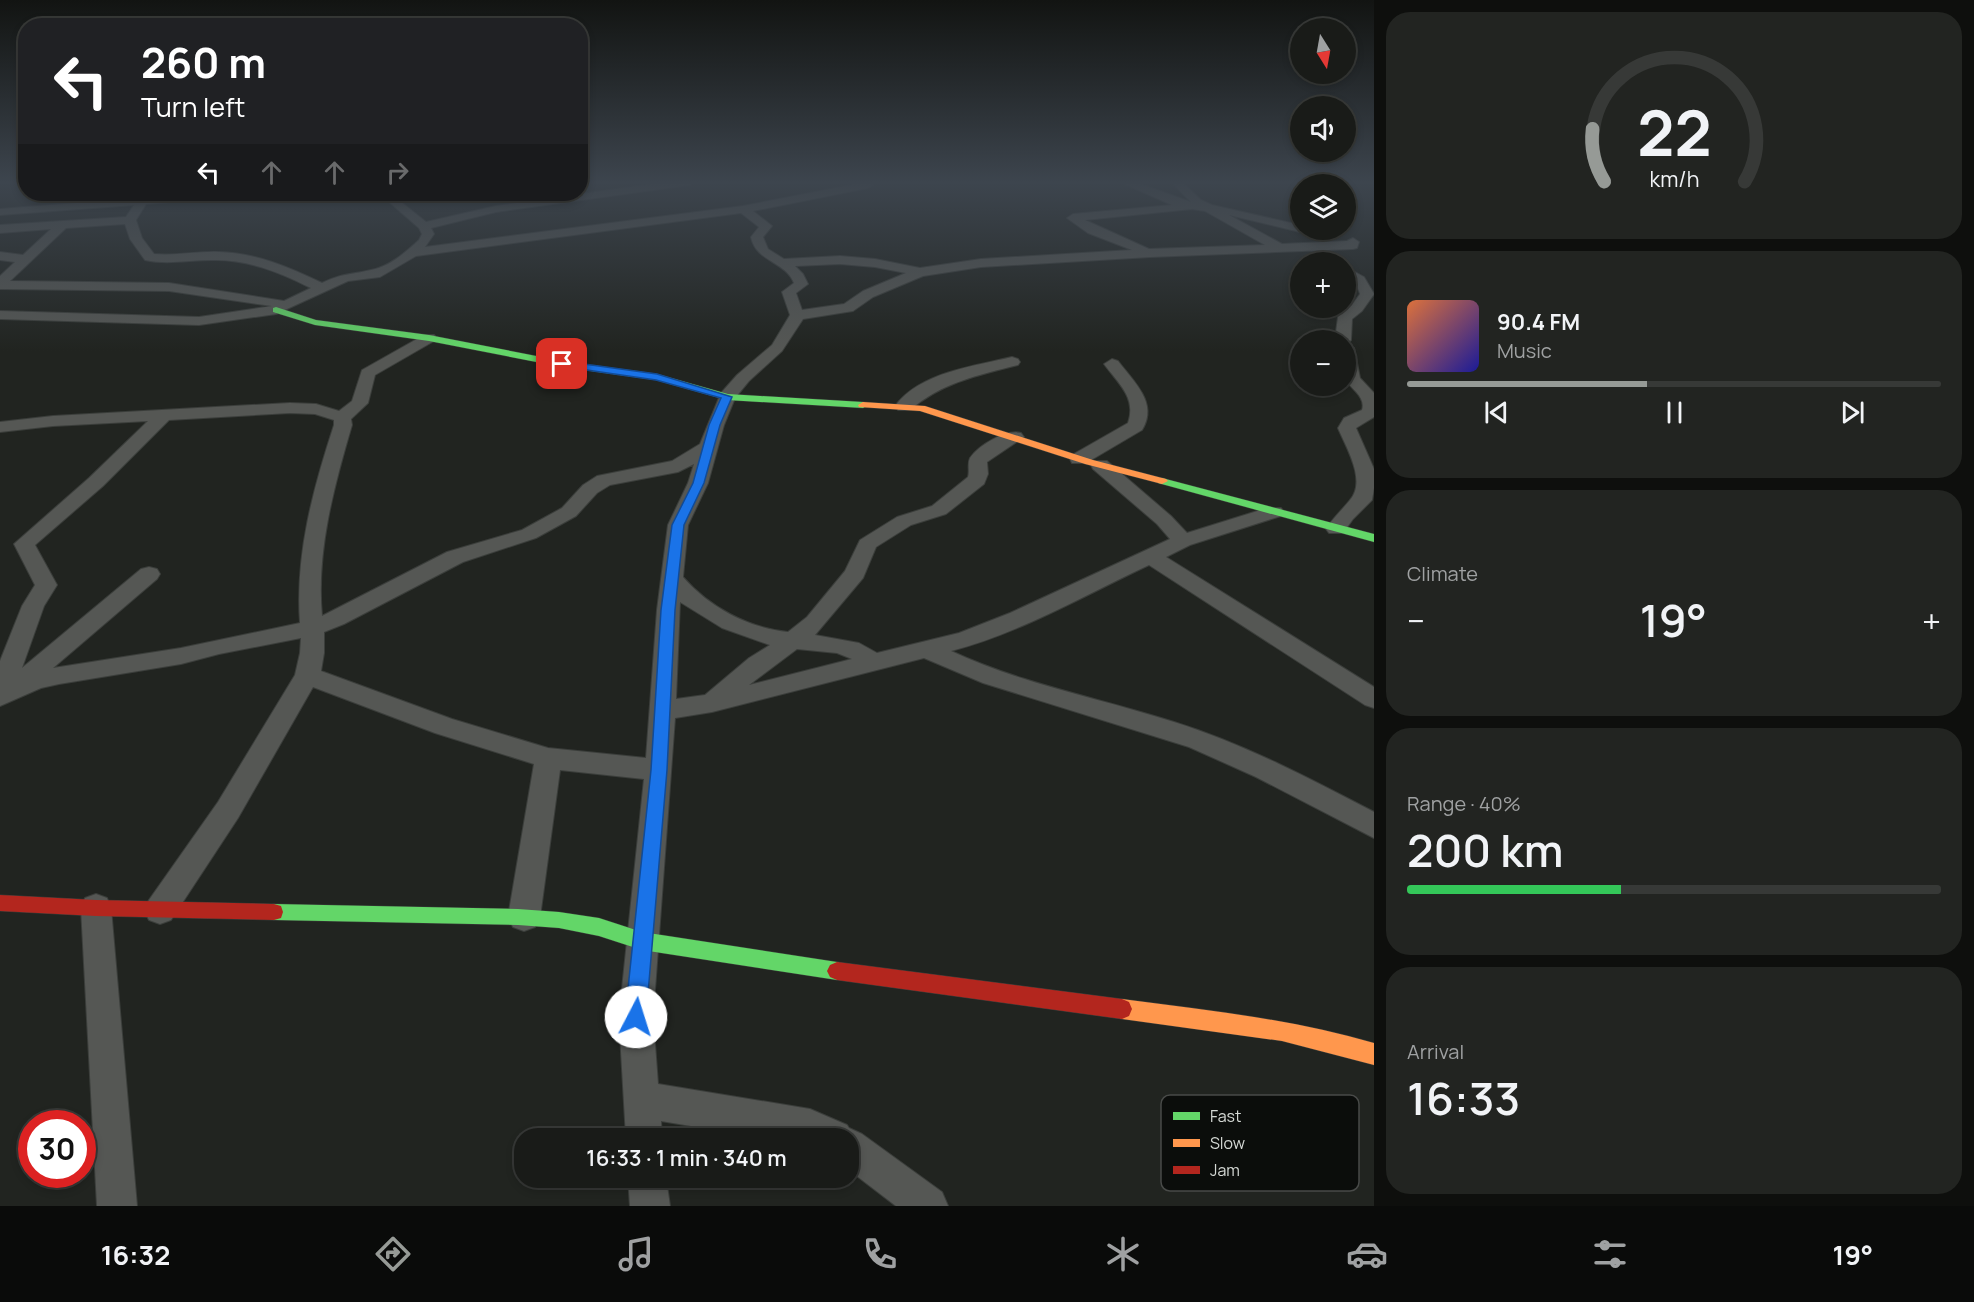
<!DOCTYPE html>
<meta charset="utf-8">
<style>
:root{--surface:#191b18;--page:#222421;--text:#f1f3f6;--muted:#9fa1a2;--line:#373937;--accent:#969a96}
body{margin:0;font-family:Manrope,sans-serif;background:var(--page);color:var(--text);height:100vh;display:flex;flex-direction:column;font-size:22px;white-space:nowrap}
*{box-sizing:border-box;margin:0}
p{font-size:20px;color:var(--muted)}
.icon{flex:none;width:33px;height:33px;fill:none;stroke:currentColor;stroke-width:2;stroke-linecap:round;stroke-linejoin:round}
.map{position:relative;flex:1;overflow:hidden}
.side{display:flex;flex-direction:column;gap:12px;padding:12px;background:#0e0f0d;width:600px}
.side>*{flex:none}
.guide{position:absolute;left:18px;top:18px;width:570px;height:183px;border-radius:24px;box-shadow:0 3px 9px #0003,0 0 0 2px var(--line);background:#202124;color:#fff;overflow:hidden}
.needle{width:39px;rotate:169deg}
.tools{position:absolute;left:1290px;top:18px;display:grid;gap:12px}
.tools a{display:grid;place-items:center;width:66px;height:66px;border-radius:50%;background:var(--surface);box-shadow:0 3px 9px #0003,0 0 0 2px var(--line);font-size:30px}
.speed{position:absolute;left:18px;top:1110px;display:flex;gap:12px;font-size:30px;font-weight:700;text-align:center}
.speed>*{display:grid;place-content:center;width:78px;height:78px;border-radius:50%;background:var(--surface);box-shadow:0 3px 9px #0003,0 0 0 2px var(--line);line-height:1}
.speed .limit{border:9px solid #d22;background:#fff;color:#111}
.pin{position:absolute;display:grid;place-items:center;width:51px;height:51px;color:#fff;margin:-26px;border-radius:12px;box-shadow:0 3px 9px #0006}
.me{position:absolute;width:66px;margin:-33px;rotate:5deg;stroke-linejoin:round;filter:drop-shadow(0 0 4px #0008)}
.turn{display:flex;align-items:center;gap:21px;height:126px;padding:0 24px;font-size:27px}
.turn .icon{width:78px;height:78px;stroke-width:2.5}
.turn b{display:block;font-size:42px;line-height:51px}
.lanes{display:flex;align-items:center;height:57px;padding:0 24px;background:#0003;justify-content:center;gap:30px;direction:ltr}
.lanes .off{opacity:.35}
.big{font-size:45px;font-weight:600;line-height:1.1}
.side .tile{flex:1;display:flex;flex-direction:column;justify-content:center;gap:9px;min-width:0;padding:0 21px;border-radius:24px;background:var(--page)}
.side .dial{align-items:center;gap:0}
.dial svg{height:156px;overflow:visible;fill:none;stroke:var(--line);stroke-width:7;stroke-linecap:round;text-anchor:middle}
.dial text{fill:var(--text);stroke:none}
.song{display:flex;align-items:center;gap:18px}
.cover{width:72px;height:72px;border-radius:9px;background:linear-gradient(135deg,hsl(20 70% 55%),hsl(240 70% 35%))}
.played{height:6px;border-radius:3px;background:linear-gradient(90deg,var(--accent) 45%,var(--line) 45%)}
.keys{display:flex;justify-content:space-around;direction:ltr}
.heat{display:flex;justify-content:space-between;align-items:center;font-size:33px;direction:ltr}
.charge{height:9px;border-radius:4px;background:linear-gradient(90deg,#34c759 40%,var(--line) 0)}
.trip{position:absolute;left:514px;top:1128px;width:345px;height:60px;border-radius:24px;background:var(--surface);box-shadow:0 3px 9px #0003,0 0 0 2px var(--line);font-weight:600;line-height:60px;text-align:center}
.tabs{display:flex;height:96px;justify-content:space-around;align-items:center;background:#0a0b0a;color:var(--muted)}
.tabs .icon{width:42px;height:42px}
.tabs .selected{color:var(--accent)}
.tabs b{font-size:27px;color:var(--text)}
main{display:flex;flex:1;min-height:0}
.map>svg:first-child{display:block}
.lines{fill:none;stroke-linecap:round;stroke-linejoin:round}
.street-casing{stroke:#3b3e3b;stroke-width:2}
.fast-casing{stroke:#3b3e3b;stroke-width:1}
.slow-casing{stroke:#3b3e3b;stroke-width:1}
.jam-casing{stroke:#3b3e3b;stroke-width:1}
.street{fill:#555754;fill-rule:evenodd}
.fast{fill:#63d668;fill-rule:evenodd}
.slow{fill:#ff974d;fill-rule:evenodd}
.jam{fill:#b3261e;fill-rule:evenodd}
.route{fill:#1a73e8;stroke:#114b97;stroke-width:1.5}
.key{fill:#0b0d0b;stroke:#484a48;stroke-width:1.5}
.key-label{font-size:16px;fill:#d5d9d5}
</style>
<main>
<div class="map">
<svg width="1374" height="1206" viewBox="0 0 1374 1206">
<rect width="100%" height="100%" fill="#212420"/>
<g class="lines">
<g class="street-casing">
<g id="street">
<path d="M666,182H695L690,185L496,212L431,228L434,234L425,247L743,206L866,182L873,185L868,188L753,211L772,226L763,237L768,249L784,259L840,256L875,259L920,268L981,259L1132,250L1088,233L1067,218L1073,214L1172,205L1120,182H1135L1191,202L1171,182H1182L1201,200L1212,205L1300,225V230H1305L1300,232L1229,215L1282,244L1347,241L1353,238L1359,242L1357,248L1353,249L1150,257L981,267L923,276L873,297L853,311L803,319L782,351L749,381L735,398L724,425L708,483L688,525L683,577C709,607 748,628 788,632L807,617L845,571L860,540L897,517L932,506L968,477C970,471 967,464 970,458C979,445 1006,429 1021,433L1024,437L987,462L988,474L984,484L946,514L911,525L876,547L863,578L815,635L859,643L877,653L959,633L1010,613L1170,539L1157,524L1093,469L1091,465L1093,461H1107L1171,516L1187,533L1267,508H1281L1284,512L1281,516L1190,545L1166,557L1374,687V708L1365,705L1149,565C1085,595 1020,633 951,651C1022,684 1099,698 1174,722C1244,744 1309,778 1374,812V838L1256,777L1189,747L983,683L924,658L712,712L675,718L653,1017L658,1084L810,1109L847,1125L849,1128L862,1134L942,1192L948,1206H896L849,1170V1138H763L661,1121L662,1138H626L619,1017L644,779L560,770L540,917L535,927L524,931L513,927L508,917L534,764L435,733L313,687L238,818L171,920L160,924L149,920L144,910L149,900L218,802L295,675L300,653L301,638L219,654L181,664L59,684L41,688L0,706V661L22,606L35,585L14,544L89,478L148,421L53,426L0,432V422L53,416L290,403L316,404L339,411L352,401L362,370L424,335H434L437,338L434,341L375,375L368,403L351,419L352,425C334,486 316,552 322,616L447,552L522,530L562,508L583,485L597,476L672,461L700,444L721,393L737,375L772,345L790,315L782,292L794,283C785,261 756,262 751,237L759,227L741,213L416,256L380,277L348,281L276,314L199,325L0,319V311L199,317L272,306L169,291L0,289V276L15,262L0,260V252L23,255L51,229L0,233V225L126,217L134,205L0,215V209L193,194H235L230,197L146,204L136,220L142,238L154,254C176,256 198,251 219,252C256,253 289,267 322,283C343,273 350,275 371,270C389,267 406,252 419,240L422,234L419,228L380,194H391L426,222L496,206ZM1192,209L1205,211L1265,245L1149,249L1085,220ZM125,224L130,239L145,260C167,265 190,260 212,260C247,259 279,272 311,288L284,301L169,283L10,281L66,228ZM840,264L875,267L906,273L863,291L844,304L802,310L796,293L808,284L803,274L795,266ZM290,413L315,414L334,420V425C313,489 295,555 300,623L181,648L53,668L157,579L160,574L157,569L149,567L141,569L22,668L44,606L57,585L35,545L103,486L169,420ZM694,464L688,483L668,525L657,610L646,758L548,748L452,719L321,671L324,653V632L344,624L463,562L536,538L576,516L597,493L610,485L678,472ZM680,602L722,628L770,645L749,658L705,695L676,699ZM797,649L837,653L852,659L749,685Z"/>
<path d="M1346,267L1364,277L1374,294L1362,311L1352,319L1351,340L1347,344L1354,348L1360,378L1374,393V417L1356,428L1374,469V488L1372,500L1353,519L1343,533H1329L1326,529C1333,518 1342,510 1350,500C1367,481 1346,447 1338,428L1344,418L1362,410C1366,398 1353,390 1346,381V340H1335L1338,317L1352,305L1360,294L1357,286L1346,277Z"/>
<path d="M1012,357L1018,359L1020,362L1018,365C978,375 941,383 910,410H898L895,406C920,372 975,366 1012,357Z"/>
<path d="M1112,359L1118,361C1133,381 1159,403 1142,430L1086,463H1072L1070,459L1072,455L1128,423C1137,398 1118,383 1104,364Z"/>
<polygon points="96,894 107,898 111,908 137,1206 97,1206 81,908 85,898"/>
<polygon points="628,1178 666,1178 670,1206 630,1206"/>
</g>
</g>
<g class="fast-casing">
<g id="fast">
<polygon points="276,307 316,320 429,335 562,361 657,374 728,394 863,402 868,405 863,408 727,400 656,380 562,367 429,341 315,325 273,312 273,308"/>
<polygon points="1162,478 1374,534 1374,542 1158,483 1158,479"/>
<polygon points="274,904 518,909 559,912 599,918 642,932 837,962 844,965 847,971 844,977 837,980 642,950 599,936 559,928 518,925 274,920 267,918 265,912 267,906"/>
</g>
</g>
<g class="slow-casing">
<g id="slow">
<polygon points="863,402 925,406 1093,460 1166,479 1168,481 1162,484 1085,464 920,411 859,407 858,405"/>
<path d="M1122,999C1207,1010 1292,1019 1374,1043V1065L1282,1041L1122,1019L1115,1016L1112,1009L1115,1002Z"/>
</g>
</g>
<g class="jam-casing">
<g id="jam">
<polygon points="0,895 96,900 274,904 281,906 283,912 281,918 274,920 96,916 0,911"/>
<polygon points="837,962 1122,999 1129,1002 1132,1009 1129,1016 1122,1019 837,980 830,977 827,971 830,965"/>
</g>
</g>
<use href="#street" class="street"/>
<use href="#fast" class="fast"/>
<use href="#slow" class="slow"/>
<use href="#jam" class="jam"/>
</g>
<linearGradient id="sky" x2="0" y2="1"><stop stop-color="#121412"/><stop offset="0.52" stop-color="#3d454e"/><stop offset="1" stop-color="#3d454e" stop-opacity="0"/></linearGradient>
<rect width="1374" height="351" fill="url(#sky)"/>
<polygon class="route" points="562,361 657,374 732,397 720,425 704,483 684,525 675,610 667,770 646,1017 643,1024 636,1027 628,1024 625,1017 651,770 661,610 672,525 693,483 709,425 721,398 656,380 559,366 559,362"/>
<rect x="1161" y="1095" width="198" height="96" rx="9" class="key"/>
<rect x="1173" y="1112" width="27" height="8" fill="#63d668"/>
<rect x="1173" y="1139" width="27" height="8" fill="#ff974d"/>
<rect x="1173" y="1166" width="27" height="8" fill="#b3261e"/>
<g class="key-label">
<text x="1210" y="1122">Fast</text>
<text x="1210" y="1149">Slow</text>
<text x="1210" y="1176">Jam</text>
</g>
</svg>
<div class="tools">
<a><svg class="needle" viewBox="-14 -14 28 28"><path d="M0-13l5 13h-10z" fill="#e53935"/><path d="M0 13l5-13h-10z" fill="#9fa1a2"/></svg></a>
<a><svg class="icon" aria-label="sound" viewBox="0 0 24 24"><path d="M4 9h4l5-4v14l-5-4H4zM17 9q2 3 0 6"/></svg></a>
<a><svg class="icon" aria-label="layers" viewBox="0 0 24 24"><path d="M12 4l9 5-9 5-9-5zM3 14l9 5 9-5"/></svg></a>
<a>+</a>
<a>−</a>
</div>
<div class="speed"><div class="limit">30</div></div>
<div class="pin" style="left:562px;top:364px;background:#d93025"><svg class="icon" aria-label="arrive" viewBox="0 0 24 24"><path d="M6 21V4h12l-3 4 3 4H6"/></svg></div>
<svg class="me" style="left:636px;top:1017px" viewBox="-20 -20 40 40"><circle r="19" fill="#fff"/><path d="M0-13L10 11 0 6-10 11z" fill="#1a73e8"/></svg>
<div class="trip">16:33 · 1 min · 340 m</div>
<div class="guide">
<div class="turn"><svg class="icon" aria-label="left" viewBox="0 0 24 24"><path d="M17 20v-9H6M10 6l-5 5 5 5"/></svg><div><b>260 m</b>Turn left</div></div>
<div class="lanes"><svg class="icon" aria-label="left" viewBox="0 0 24 24"><path d="M17 20v-9H6M10 6l-5 5 5 5"/></svg><svg class="icon off" aria-label="ahead" viewBox="0 0 24 24"><path d="M12 20V5M6 11l6-6 6 6"/></svg><svg class="icon off" aria-label="ahead" viewBox="0 0 24 24"><path d="M12 20V5M6 11l6-6 6 6"/></svg><svg class="icon off" aria-label="right" viewBox="0 0 24 24"><path d="M7 20v-9h11M14 6l5 5-5 5"/></svg></div>
</div>
</div>
<section class="side">
<div class="tile dial"><svg viewBox="0 0 100 80">
<path d="M14 69A42 42 0 1 1 86 69"/>
<path d="M14 69A42 42 0 0 1 8 42" stroke="#969a96"/>
<text x="50" y="56" font-size="32" font-weight="700">22</text>
<text x="50" y="72" font-size="11">km/h</text>
</svg></div>
<div class="tile">
<div class="song"><i class="cover"></i><div><b>90.4 FM</b><p>Music</p></div></div>
<div class="played"></div>
<div class="keys"><svg class="icon" aria-label="previous" viewBox="0 0 24 24"><path d="M18 5L8 12l10 7zM5 5v14"/></svg><svg class="icon" aria-label="pause" viewBox="0 0 24 24"><path d="M8 5v14M16 5v14"/></svg><svg class="icon" aria-label="next" viewBox="0 0 24 24"><path d="M6 5l10 7-10 7zM19 5v14"/></svg></div>
</div>
<div class="tile"><p>Climate</p>
<div class="heat"><a>−</a><b class="big">19°</b><a>+</a></div>
</div>
<div class="tile"><p>Range · 40%</p><b class="big">200 km</b><div class="charge"></div></div>
<div class="tile"><p>Arrival</p><b class="big">16:33</b></div>
</section>
</main>
<nav class="tabs">
<b>16:32</b>
<svg class="icon selected" aria-label="directions" viewBox="0 0 24 24"><path d="M12 3l9 9-9 9-9-9zM9 14v-3h6M13 9l2 2-2 2"/></svg>
<svg class="icon" aria-label="music" viewBox="0 0 24 24"><path d="M9 18V5l10-2v13"/><circle cx="6" cy="18" r="3"/><circle cx="16" cy="16" r="3"/></svg>
<svg class="icon" aria-label="phone" viewBox="0 0 24 24"><path d="M5 4h4l2 5-3 2q2 4 5 5l2-3 5 2v4C11 20 4 13 5 4z"/></svg>
<svg class="icon" aria-label="climate" viewBox="0 0 24 24"><path d="M12 3v18M4 7l16 10M4 17L20 7"/></svg>
<svg class="icon" aria-label="car" viewBox="0 0 24 24"><path d="M5 17H2v-5l4-1 3-4h7l3 4 3 1v5h-3M9 17h6M6 11h13"/><circle cx="7" cy="17" r="2"/><circle cx="17" cy="17" r="2"/></svg>
<svg class="icon" aria-label="filters" viewBox="0 0 24 24"><path d="M4 7h16M4 17h16"/><circle cx="9" cy="7" r="2"/><circle cx="15" cy="17" r="2"/></svg>
<b>19°</b>
</nav>
